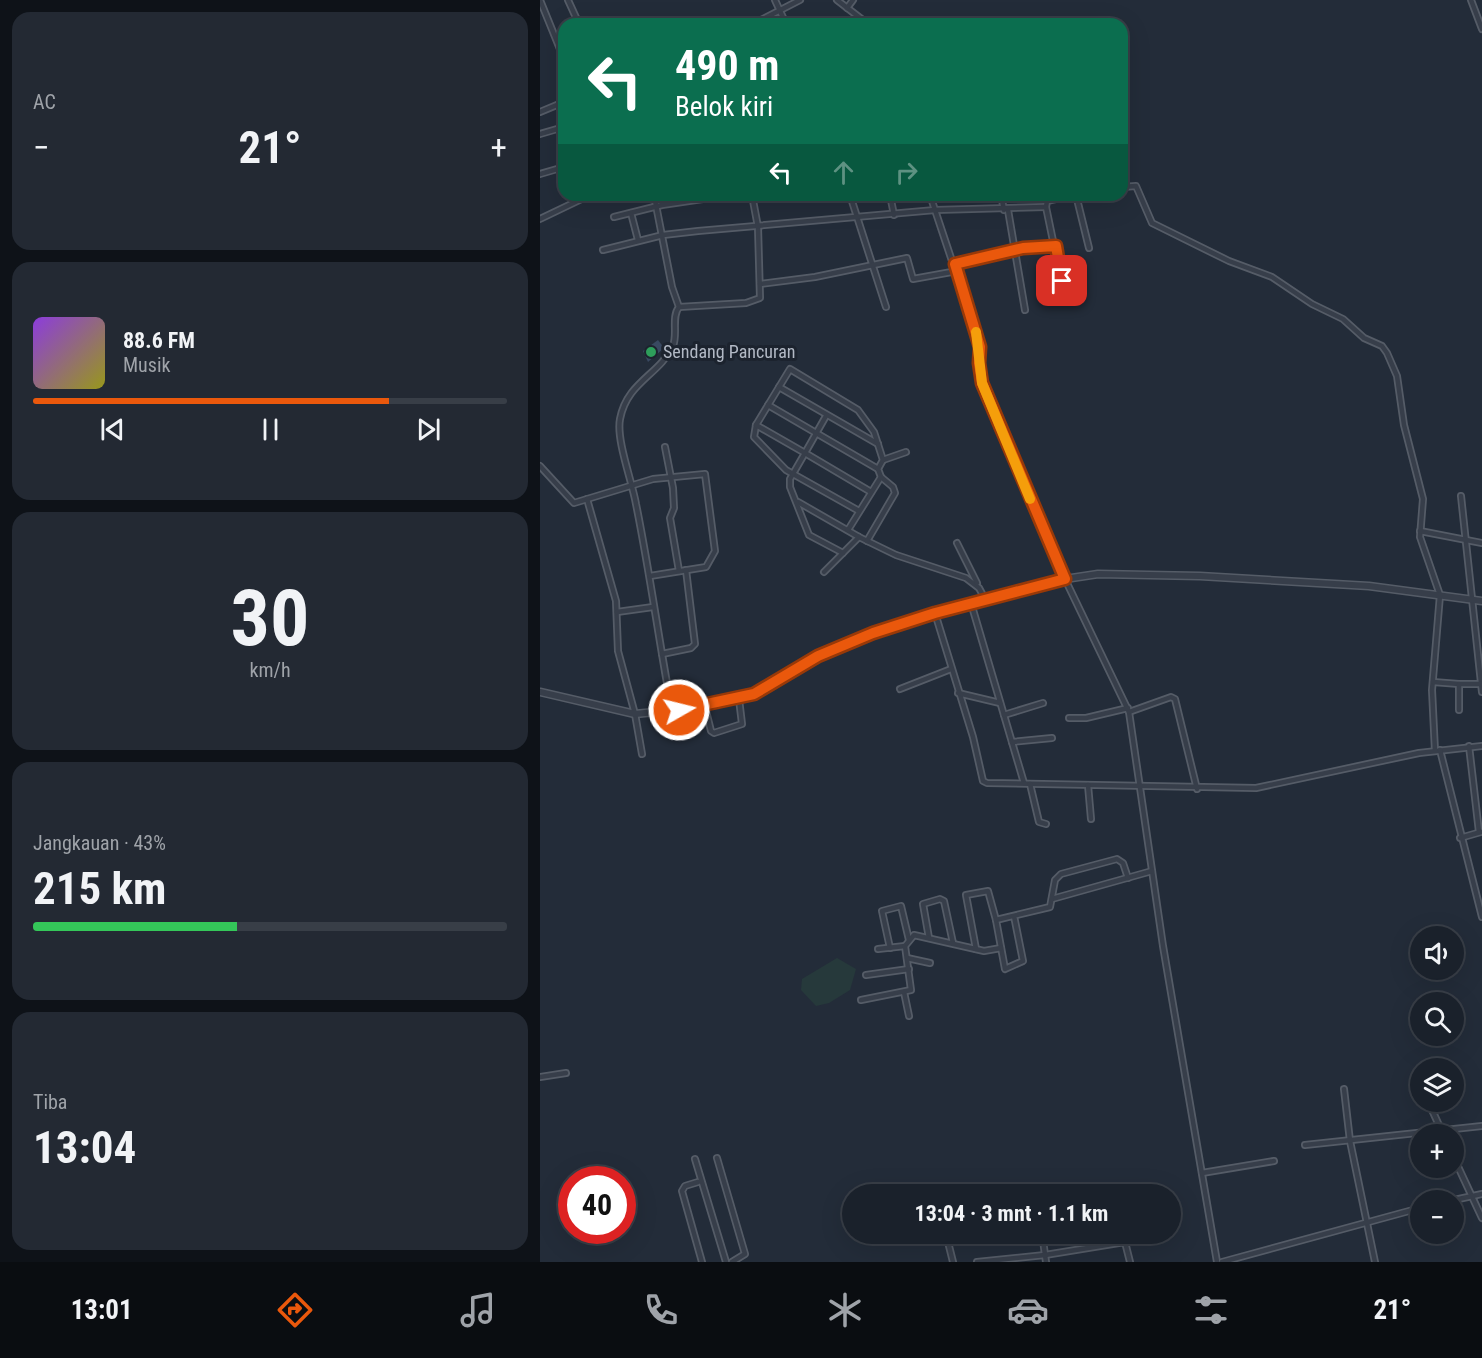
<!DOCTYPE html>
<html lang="id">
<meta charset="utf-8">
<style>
:root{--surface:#1a212b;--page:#232933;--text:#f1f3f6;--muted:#9fa3a9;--line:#383e47;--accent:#ea580c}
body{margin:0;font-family:"Roboto Condensed",sans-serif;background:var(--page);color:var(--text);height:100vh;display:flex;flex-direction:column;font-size:22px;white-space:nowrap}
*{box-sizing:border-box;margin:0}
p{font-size:20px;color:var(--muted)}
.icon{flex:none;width:33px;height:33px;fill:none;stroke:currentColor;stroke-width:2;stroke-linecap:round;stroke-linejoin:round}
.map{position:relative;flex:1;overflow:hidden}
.drawer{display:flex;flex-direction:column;gap:12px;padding:12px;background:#0e1218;width:540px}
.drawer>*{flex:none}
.banner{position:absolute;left:18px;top:18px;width:570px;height:183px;border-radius:18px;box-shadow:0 6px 24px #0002,0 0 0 2px var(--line);background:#0b6e4f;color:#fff;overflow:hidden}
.fabs{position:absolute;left:870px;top:926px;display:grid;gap:12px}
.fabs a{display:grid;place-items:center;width:54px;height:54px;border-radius:50%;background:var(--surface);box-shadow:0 6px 24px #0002,0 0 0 2px var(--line);font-size:30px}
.speed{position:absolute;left:18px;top:1166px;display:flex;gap:12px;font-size:30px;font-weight:700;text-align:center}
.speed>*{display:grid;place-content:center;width:78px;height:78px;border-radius:50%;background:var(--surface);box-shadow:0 6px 24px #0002,0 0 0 2px var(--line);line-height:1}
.speed .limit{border:9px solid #d22;background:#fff;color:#111}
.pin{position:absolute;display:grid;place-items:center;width:51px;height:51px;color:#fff;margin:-26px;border-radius:12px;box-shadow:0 3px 9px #0006}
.me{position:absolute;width:66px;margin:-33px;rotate:82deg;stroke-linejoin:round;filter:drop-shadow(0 0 4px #0008)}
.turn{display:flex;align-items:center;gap:21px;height:126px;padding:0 18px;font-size:27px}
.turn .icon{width:78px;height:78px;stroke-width:2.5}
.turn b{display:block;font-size:42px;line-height:51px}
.lanes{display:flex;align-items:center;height:57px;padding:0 18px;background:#0003;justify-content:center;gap:30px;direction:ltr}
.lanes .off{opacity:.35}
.big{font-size:45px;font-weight:700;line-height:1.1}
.drawer .tile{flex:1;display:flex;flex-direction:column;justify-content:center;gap:9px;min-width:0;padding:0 21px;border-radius:18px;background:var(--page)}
.drawer .dial{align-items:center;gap:0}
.dial b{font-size:78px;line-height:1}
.song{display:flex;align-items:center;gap:18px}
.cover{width:72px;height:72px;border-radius:9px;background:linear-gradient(135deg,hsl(270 70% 55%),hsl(60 70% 35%))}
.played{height:6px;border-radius:3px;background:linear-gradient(90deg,var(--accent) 75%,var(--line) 75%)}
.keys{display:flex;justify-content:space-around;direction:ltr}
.heat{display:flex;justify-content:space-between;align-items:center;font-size:33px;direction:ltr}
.charge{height:9px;border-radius:4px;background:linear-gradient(90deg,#34c759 43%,var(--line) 0)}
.trip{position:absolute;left:302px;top:1184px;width:339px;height:60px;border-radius:30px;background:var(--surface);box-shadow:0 6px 24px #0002,0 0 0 2px var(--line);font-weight:700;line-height:60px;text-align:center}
.menu{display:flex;height:96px;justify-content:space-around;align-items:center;background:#0a0d11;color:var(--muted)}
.menu .icon{width:42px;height:42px}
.menu .on{color:var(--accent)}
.menu b{font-size:27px;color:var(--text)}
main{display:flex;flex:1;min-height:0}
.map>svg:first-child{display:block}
.green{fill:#26393b}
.water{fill:#394961}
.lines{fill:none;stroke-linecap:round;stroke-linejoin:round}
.minor-casing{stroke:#555c67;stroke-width:8}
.tertiary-casing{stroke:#555c67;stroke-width:9}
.minor{stroke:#373e4a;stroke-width:4.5}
.tertiary{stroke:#373e4a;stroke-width:6}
.route-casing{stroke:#983908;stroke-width:15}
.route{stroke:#ea580c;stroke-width:10}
.slow{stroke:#f59e0b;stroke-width:10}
.leisure-dot{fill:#2e9e5b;stroke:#1c232e;stroke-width:2}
.labels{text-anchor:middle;stroke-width:6;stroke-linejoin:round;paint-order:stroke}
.poi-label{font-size:18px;fill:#b2b9c5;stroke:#1c232e;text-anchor:start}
</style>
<main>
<section class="drawer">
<div class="tile"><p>AC</p>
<div class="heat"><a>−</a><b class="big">21°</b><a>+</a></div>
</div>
<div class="tile">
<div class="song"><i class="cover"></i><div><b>88.6 FM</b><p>Musik</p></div></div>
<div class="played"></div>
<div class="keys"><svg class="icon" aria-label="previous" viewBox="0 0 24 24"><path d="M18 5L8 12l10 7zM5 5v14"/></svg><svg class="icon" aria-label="pause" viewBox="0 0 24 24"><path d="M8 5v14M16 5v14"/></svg><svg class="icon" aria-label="next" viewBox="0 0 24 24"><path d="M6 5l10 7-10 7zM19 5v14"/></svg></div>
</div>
<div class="tile dial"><b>30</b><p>km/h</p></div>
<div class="tile"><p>Jangkauan · 43%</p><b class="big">215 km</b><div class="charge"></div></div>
<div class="tile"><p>Tiba</p><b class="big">13:04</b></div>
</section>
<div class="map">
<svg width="942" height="1262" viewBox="0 0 942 1262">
<rect width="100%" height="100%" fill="#232c39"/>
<polygon class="green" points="297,958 316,969 310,990 289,1003 276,1006 261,990 262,979"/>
<polygon class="water" points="118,340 124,348 108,362 103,351"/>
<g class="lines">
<g class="minor-casing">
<g id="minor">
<polyline points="0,0 24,59"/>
<polyline points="28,0 39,24"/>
<polyline points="235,0 246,24"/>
<polyline points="297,0 328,24"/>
<polyline points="931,0 942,29"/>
<polyline points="307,8 313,0"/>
<polyline points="213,24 260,0"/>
<polyline points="0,112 24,102"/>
<polyline points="0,134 24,127"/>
<polyline points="0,174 24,167"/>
<polyline points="582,187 596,186 612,223 689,261 732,277 772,304 803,319 824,338 842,346 847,353 857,376 864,425 883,499 880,537 900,595 892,690 895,751"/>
<path d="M114,195L132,287L139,307C131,317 138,334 133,346C119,375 87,382 80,419C76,440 92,481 96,504C110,573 119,642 132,711"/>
<polyline points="310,195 346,307"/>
<polyline points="350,195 354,215"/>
<polyline points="390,195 437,336 442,383 525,579 589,712 623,946 677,1262"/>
<polyline points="461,195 464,210"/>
<polyline points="536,195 549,248"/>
<polyline points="391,198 402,195"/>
<polyline points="468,210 485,310"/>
<polyline points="91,213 98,240"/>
<polyline points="74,217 122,205 190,195"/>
<polyline points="0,219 50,195"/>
<polyline points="63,250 123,235 158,231 395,210 506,207"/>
<polyline points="415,264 483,248 516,246"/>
<polyline points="220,284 275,277 367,258 373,279 417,271"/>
<polyline points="525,299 506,207 507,201 533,195"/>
<polyline points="139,307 206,303 220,298 218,227 212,195"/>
<polyline points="239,387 338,444"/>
<polyline points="228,405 338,469"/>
<polyline points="286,416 265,453 331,492"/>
<polyline points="216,425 214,437 246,470 319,511"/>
<polyline points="125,447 133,488 134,508 130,518 139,571"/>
<polyline points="343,460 366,452"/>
<polyline points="0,466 34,503 113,479 165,474 175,551 166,567 110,576"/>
<polyline points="921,496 942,692"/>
<polyline points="47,499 76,601 78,651 95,714 102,754"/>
<polyline points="258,502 319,537 356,555 426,578 439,588 445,599"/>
<polyline points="880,531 942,543"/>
<polyline points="327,541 355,493 353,487 341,477"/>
<polyline points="417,543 437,583"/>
<polyline points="303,553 269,535 250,487 250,479 265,453 216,425 250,369 318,410 334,432 343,460 338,469 341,477 308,530"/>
<polyline points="284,572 319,537"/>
<polyline points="431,603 484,783"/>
<polyline points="77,612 113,607"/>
<polyline points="395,613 433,737 443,781 447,783 716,788 879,753 942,746"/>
<polyline points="122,654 151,648 155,644 146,570"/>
<polyline points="893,682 919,684"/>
<polyline points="360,689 411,669"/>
<polyline points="418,693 460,703"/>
<polyline points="165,707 171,731 174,733 202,724 199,699"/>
<polyline points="919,710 919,684 942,684"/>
<polyline points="589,712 631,697 635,699 657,789"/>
<polyline points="464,715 503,703"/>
<polyline points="529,718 546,718 588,708"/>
<polyline points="472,742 512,738"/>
<polyline points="929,746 939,832"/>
<polyline points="900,750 942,917"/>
<polyline points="490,784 499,822 506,824"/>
<polyline points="548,785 551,819"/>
<polyline points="920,838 941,832"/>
<polyline points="512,899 612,871"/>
<polyline points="474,916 483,961 465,969 456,920 510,907 515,880 521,874 577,859 583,863 588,878"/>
<polyline points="389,938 383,904 400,899 404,901 413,943"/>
<polyline points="350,948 342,911 361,906 369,940"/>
<polyline points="338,949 365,946"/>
<polyline points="436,949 426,895 448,891 456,920"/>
<polyline points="367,958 390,963"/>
<polyline points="326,975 369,969"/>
<polyline points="364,992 369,1016"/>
<polyline points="321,1000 371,990 365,946 374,935 444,951 461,948"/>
<polyline points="0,1077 26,1073"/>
<polyline points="804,1089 810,1141 835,1262"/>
<polyline points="888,1101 902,1132"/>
<polyline points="765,1145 942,1126"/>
<polyline points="177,1158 205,1254 192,1262"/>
<polyline points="914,1158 942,1218"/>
<polyline points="155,1159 186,1262"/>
<polyline points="662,1173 734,1161"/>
<polyline points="158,1182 145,1186 142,1191 162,1262"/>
<polyline points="914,1200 942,1194"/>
<polyline points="502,1233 506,1262"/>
<polyline points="582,1233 585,1242 599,1233"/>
<polyline points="408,1242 413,1262"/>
<polyline points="437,1262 505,1255 585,1242 590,1262"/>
<polyline points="682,1262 880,1208"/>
</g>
</g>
<g class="tertiary-casing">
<polyline id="tertiary" points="0,692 95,714 165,707 215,694 278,656 333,633 445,599 525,579 558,574 660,576 829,586 942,601"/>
</g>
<use href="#minor" class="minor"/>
<use href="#tertiary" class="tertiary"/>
</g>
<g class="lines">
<g class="route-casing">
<polyline id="route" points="139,710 214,694 278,656 333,633 395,613 525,579 442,383 439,363 440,347 415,264 483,248 516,246 522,281"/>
</g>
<use href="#route" class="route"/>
<polyline class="slow" points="436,332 442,383 490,499"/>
</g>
<circle class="leisure-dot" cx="111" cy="352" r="6"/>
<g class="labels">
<g class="poi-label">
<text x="123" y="358">Sendang Pancuran</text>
</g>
</g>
</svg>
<div class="fabs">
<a><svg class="icon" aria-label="sound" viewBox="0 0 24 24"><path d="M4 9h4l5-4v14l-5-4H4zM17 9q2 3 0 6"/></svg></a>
<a><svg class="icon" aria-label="search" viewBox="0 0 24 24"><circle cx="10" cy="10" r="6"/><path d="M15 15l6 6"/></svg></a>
<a><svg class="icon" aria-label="layers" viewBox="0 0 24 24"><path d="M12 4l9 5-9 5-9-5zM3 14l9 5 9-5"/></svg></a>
<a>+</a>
<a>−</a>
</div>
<div class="speed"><div class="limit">40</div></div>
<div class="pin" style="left:522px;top:281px;background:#d93025"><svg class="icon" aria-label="arrive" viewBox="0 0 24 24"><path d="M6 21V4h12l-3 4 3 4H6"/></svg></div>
<svg class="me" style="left:139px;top:710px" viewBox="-20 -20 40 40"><circle r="17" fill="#ea580c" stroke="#fff" stroke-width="3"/><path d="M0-11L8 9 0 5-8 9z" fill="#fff"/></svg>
<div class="trip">13:04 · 3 mnt · 1.1 km</div>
<div class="banner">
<div class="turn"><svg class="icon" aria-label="left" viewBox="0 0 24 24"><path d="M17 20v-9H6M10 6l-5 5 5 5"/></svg><div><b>490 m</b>Belok kiri</div></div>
<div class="lanes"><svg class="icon" aria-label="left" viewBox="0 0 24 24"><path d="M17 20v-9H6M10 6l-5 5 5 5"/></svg><svg class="icon off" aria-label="ahead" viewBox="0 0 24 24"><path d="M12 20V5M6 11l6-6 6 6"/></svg><svg class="icon off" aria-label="right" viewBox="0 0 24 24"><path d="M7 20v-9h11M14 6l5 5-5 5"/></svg></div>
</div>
</div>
</main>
<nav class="menu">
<b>13:01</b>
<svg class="icon on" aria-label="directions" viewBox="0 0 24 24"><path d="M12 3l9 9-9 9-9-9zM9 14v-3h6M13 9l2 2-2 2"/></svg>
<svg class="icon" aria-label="music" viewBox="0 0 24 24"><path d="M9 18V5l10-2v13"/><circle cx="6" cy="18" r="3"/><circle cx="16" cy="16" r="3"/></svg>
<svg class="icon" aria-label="phone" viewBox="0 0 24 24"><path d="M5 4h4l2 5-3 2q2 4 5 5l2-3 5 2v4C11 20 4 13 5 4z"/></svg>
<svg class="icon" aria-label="climate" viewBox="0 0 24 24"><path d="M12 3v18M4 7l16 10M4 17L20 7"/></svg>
<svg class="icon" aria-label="car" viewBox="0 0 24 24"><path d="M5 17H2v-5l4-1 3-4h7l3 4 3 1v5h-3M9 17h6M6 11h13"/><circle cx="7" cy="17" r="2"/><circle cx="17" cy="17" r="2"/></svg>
<svg class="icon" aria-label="filters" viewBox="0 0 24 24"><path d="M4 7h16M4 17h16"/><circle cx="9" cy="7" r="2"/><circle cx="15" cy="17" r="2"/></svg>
<b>21°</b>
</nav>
